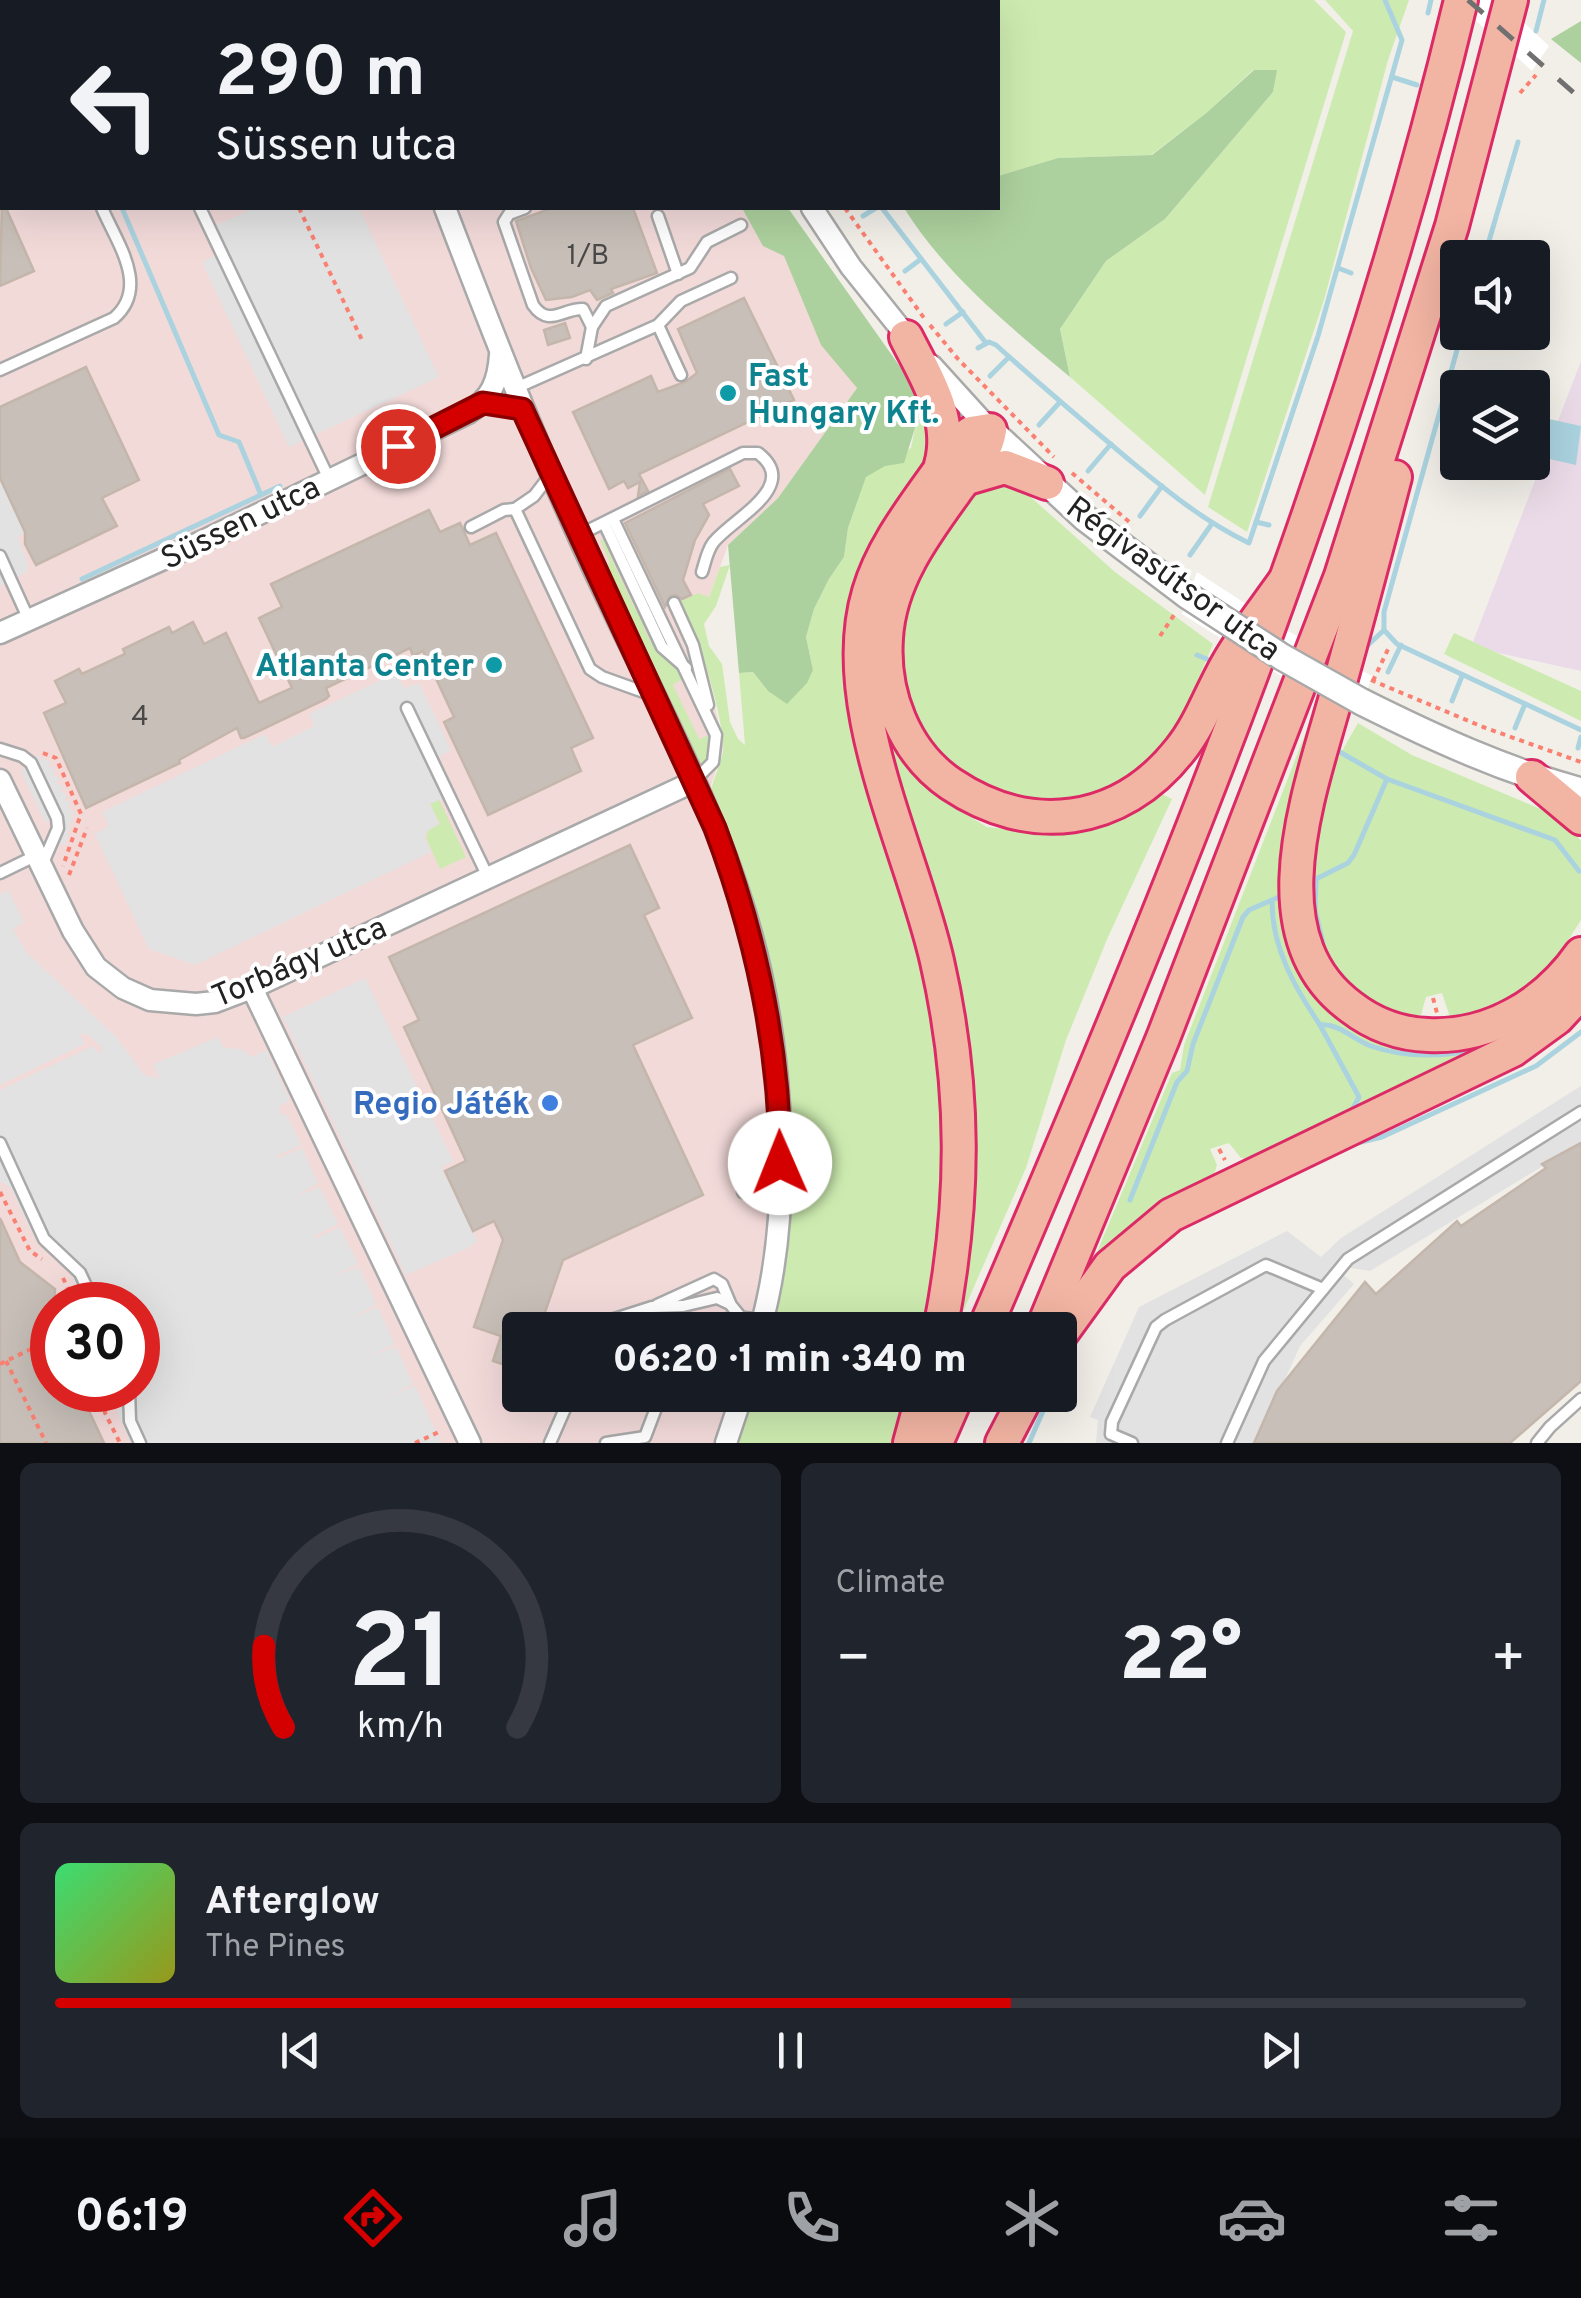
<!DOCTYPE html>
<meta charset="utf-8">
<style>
:root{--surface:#171b24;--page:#20242c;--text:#f1f3f6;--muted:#9ea1a6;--line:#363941;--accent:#d40000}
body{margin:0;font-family:Overpass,sans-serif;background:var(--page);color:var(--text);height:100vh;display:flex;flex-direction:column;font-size:38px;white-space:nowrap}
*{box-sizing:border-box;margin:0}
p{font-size:32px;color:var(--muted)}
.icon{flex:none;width:55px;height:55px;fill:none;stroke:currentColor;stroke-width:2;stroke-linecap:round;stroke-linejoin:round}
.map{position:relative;height:1443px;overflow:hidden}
.panel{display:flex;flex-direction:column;gap:20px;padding:20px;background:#0d0f14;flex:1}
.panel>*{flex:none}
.guide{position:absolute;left:0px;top:0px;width:1000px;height:210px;box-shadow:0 10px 40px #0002;background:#171b24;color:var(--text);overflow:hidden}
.tools{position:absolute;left:1440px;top:240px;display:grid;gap:20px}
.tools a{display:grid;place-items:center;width:110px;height:110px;border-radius:10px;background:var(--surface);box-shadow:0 10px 40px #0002;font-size:50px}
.speed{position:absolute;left:30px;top:1282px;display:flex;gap:20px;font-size:50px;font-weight:700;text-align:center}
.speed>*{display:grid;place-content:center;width:130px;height:130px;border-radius:50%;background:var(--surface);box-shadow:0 10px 40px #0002;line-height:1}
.speed .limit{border:15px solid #d22;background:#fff;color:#111}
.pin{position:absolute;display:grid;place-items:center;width:85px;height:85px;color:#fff;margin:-42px;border:5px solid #fff;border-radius:50%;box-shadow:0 2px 10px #0007}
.me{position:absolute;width:110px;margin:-55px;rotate:359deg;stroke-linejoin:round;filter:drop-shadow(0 0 8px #0008)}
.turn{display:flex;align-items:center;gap:35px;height:210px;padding:0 50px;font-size:45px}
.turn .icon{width:130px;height:130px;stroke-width:2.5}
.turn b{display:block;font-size:70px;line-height:85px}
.big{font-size:75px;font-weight:800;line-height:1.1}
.panel .card{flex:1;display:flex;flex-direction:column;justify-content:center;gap:15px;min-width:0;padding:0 35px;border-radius:15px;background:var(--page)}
.panel .dial{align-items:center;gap:0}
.dial svg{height:260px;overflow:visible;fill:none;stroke:var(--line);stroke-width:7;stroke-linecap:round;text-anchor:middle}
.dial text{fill:var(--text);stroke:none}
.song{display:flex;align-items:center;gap:30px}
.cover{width:120px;height:120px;border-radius:15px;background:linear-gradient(135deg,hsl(140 70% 55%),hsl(60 70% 35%))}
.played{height:10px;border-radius:5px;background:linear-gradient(90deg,var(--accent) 65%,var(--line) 65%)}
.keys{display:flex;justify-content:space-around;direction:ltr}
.heat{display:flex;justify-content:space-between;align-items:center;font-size:55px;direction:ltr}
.panel .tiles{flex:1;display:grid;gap:20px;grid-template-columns:1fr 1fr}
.card:last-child{grid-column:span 2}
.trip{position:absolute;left:502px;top:1312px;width:575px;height:100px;border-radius:10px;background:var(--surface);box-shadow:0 10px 40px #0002;font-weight:800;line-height:100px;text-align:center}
.tabs{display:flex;height:160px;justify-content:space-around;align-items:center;background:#090b0e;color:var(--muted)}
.tabs .icon{width:70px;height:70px}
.tabs .active{color:var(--accent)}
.tabs b{font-size:45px;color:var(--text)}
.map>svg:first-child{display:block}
.commercial{fill:#f2dad9;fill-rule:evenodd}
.industrial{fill:#ebdbe8}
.grass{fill:#cdebb0}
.forest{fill:#add19e}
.parking{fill:#e2e2e2}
.water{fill:#aad3df}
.pier{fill:#fff}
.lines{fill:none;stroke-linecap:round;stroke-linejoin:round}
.stream{stroke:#aad3df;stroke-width:5}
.building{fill:#c7bfb8;stroke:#c4b6ab;stroke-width:2.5}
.service-casing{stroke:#a9a9a9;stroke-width:15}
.minor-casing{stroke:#a9a9a9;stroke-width:25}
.tertiary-casing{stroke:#a9a9a9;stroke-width:30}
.trunk-casing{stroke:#dc2a67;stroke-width:38}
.path{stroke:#fa8072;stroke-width:4;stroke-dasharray:5 5;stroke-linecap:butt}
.service{stroke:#fff;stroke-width:10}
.minor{stroke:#fff;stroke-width:20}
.tertiary{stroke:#fff;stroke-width:25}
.trunk{stroke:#f2b4a3;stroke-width:32}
.rail{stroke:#707070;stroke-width:5;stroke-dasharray:20 20;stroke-linecap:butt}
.tertiary-bridge-casing{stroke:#a9a9a9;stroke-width:30;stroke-linecap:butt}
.tertiary-bridge{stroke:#fff;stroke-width:25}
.route-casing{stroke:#8a0000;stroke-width:25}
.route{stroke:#d40000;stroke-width:18}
.culture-dot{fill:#0f9aa8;stroke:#fff;stroke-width:4}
.shop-dot{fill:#3f7fe0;stroke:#fff;stroke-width:4}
.labels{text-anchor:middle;stroke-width:8;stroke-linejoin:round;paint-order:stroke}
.number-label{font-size:28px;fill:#4b4948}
.culture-label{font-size:32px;font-weight:bold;fill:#0d838f;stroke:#fff;text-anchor:start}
.street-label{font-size:32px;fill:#222;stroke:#fff}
.shop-label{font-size:32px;font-weight:bold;fill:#366cbe;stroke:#fff;text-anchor:end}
</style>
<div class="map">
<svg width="1581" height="1443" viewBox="0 0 1581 1443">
<rect width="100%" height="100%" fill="#f2efe9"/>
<path class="commercial" d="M0,0H654L655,2H2V208H762L857,388L778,498L728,545L709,597L681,601L705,663L724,746L711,785V796L752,904L774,988L780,1031L768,1330H520V1395H750L734,1443H0ZM52,1305H138V1390H52Z"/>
<polygon class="industrial" points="1581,361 1581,671 1471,647"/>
<g class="grass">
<polygon points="804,0 1314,0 1346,32 1205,495 1070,377 1060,329 1106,261 1165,219 1273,92 1276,70 1253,70 1205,114 1151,155 1058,158 998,176 998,2"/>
<polygon points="1325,0 1409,0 1388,60 1324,300 1247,532 1208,507 1353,31"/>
<path d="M928,412L932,455L851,624L941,1040L950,1167L932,1330H768L780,1031C768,948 741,874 711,796C711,777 725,761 723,743C720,703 698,638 681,601L698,593L709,597L720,567L730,565L716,606L704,624L709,646L722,664L730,722L738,739L745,745L739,673L753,672L768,691L813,670L806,637L814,609L829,579L844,557L848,528L866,476L911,448L915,429Z"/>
<polygon points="1015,483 1115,572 1213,644 1176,733 1117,792 1044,808 970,784 928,742 910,718 895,634 910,590 938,533 978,487"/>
<path d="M606,539L611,549L609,553L634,607L646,624L644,628L651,643H655C662,658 675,664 684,678L673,685L699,739L710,735L709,758L704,764L695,762L596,550V544L607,564L610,563L600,540Z"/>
<polygon points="1454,633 1581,691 1581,721 1444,654"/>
<path d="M1313,714L1318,715C1305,772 1276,856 1282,912C1290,987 1352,1044 1426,1051C1449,1054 1472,1045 1494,1039L1496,1045L1250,1159L1241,1158L1229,1143L1210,1149L1217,1165L1213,1178L1100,1255L1097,1252L1172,1073L1180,1070L1184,1045Z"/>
<polygon points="1358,723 1412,755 1560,817 1581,841 1581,920 1544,978 1492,1013 1451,1020 1442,993 1426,997 1419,1022 1370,1009 1339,983 1307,912 1306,879 1332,762 1338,758"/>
<polygon points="893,745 952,806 987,827 1056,835 1118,821 1162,794 1172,799 1108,937 1066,1040 1026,1168 959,1321 966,1258 970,1068 955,967 910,821 892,756"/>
<polygon points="418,796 439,799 466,857 440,869 426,838 428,830 440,824 430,804"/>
<polygon points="750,1395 914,1395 898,1443 734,1443"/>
</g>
<g class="forest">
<polygon points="1581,21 1581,63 1551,39"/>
<path d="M1254,70H1277L1273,92L1165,219L1106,261L1060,329L1070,377C1009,326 946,275 904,208H998V176L1058,158L1152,155L1205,114Z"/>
<polygon points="742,208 788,208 925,402 928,412 915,428 904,463 885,466 866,477 848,528 844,557 829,579 814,609 806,637 813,670 807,683 787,704 768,691 753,672 739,673 728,545 778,498 857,388 821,345 784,256 763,246"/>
</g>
<g class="parking">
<polygon points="254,208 359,208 439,377 289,447 202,262 216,255 204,231"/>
<polygon points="0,478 25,532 18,537 28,565 27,572 0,586"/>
<polygon points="396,673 404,688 419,683 451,750 439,757 456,793 430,804 439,824 426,832 425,838 431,852 195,965 149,949 95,834 109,826 102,812 265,734 272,747 314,726 309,714"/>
<polygon points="9,746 51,762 49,767 55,769 53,775 59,778 57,784 63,786 61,792 67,795 65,800 71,803 68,808 74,811 65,845 58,843 56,847 50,834 52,820 45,822 21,771 27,766 15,759"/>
<polygon points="8,890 24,922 13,929 26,952 117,1038 144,1075 159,1078 154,1064 218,1037 224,1048 241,1049 252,1057 266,1050 290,1100 278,1107 281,1114 287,1115 301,1145 276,1156 276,1159 302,1148 318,1183 294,1197 320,1187 338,1224 314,1236 314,1239 340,1227 358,1264 331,1277 359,1267 376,1304 353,1318 378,1307 395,1344 370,1356 396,1347 413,1384 389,1396 415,1386 441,1443 131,1443 118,1415 119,1390 138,1390 138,1305 85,1305 65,1263 36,1241 10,1187 0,1181 0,1090 93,1046 100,1055 102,1048 87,1034 80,1034 84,1044 0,1085 0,895"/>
<polygon points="365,978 453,1161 441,1167 477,1241 468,1248 406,1275 283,1017"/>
<polygon points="1581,1086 1581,1143 1370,1271 1332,1265 1354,1284 1300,1346 1256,1443 1096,1443 1098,1420 1090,1417 1139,1307 1287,1231 1321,1257 1341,1238"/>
</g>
<polygon class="water" points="1549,419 1581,426 1576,465 1541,457"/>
<g class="pier">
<polygon points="1453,0 1500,0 1549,46 1532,71"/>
<polygon points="1197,572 1286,630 1372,676 1358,717 1278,674 1182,614"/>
</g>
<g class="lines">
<g class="stream">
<polyline points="769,0 770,2"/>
<polyline points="1428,13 1431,0"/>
<polyline points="1536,31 1544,0"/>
<polyline points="1392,77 1417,85"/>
<polyline points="122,208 219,435 239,442 261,495"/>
<polyline points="882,208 986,343"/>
<polyline points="863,216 876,208"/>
<polyline points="1484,258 1518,142"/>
<polyline points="1338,268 1351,273"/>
<polyline points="905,271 921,259"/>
<polyline points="946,324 963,312"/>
<polyline points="1462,332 1384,612 1384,630 1397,644 1581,730"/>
<path d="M978,348L989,342L996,345C1039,384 1083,421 1127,458C1166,490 1203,521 1249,543L1318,336L1402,40L1385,0"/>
<polyline points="990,376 1009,357"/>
<polyline points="1039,425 1060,402"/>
<polyline points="1088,471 1111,444"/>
<polyline points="1140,516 1162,486"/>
<polyline points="1256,522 1269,525"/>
<polyline points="1190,555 1211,525"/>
<polyline points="82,579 280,486"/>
<polyline points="1367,646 1384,630"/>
<polyline points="1197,655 1214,662"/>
<polyline points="1388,672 1401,645"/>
<polyline points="1452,701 1462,676"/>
<polyline points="1515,728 1525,704"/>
<polyline points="1341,738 1338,751 1387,779 1555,840 1579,871"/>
<polyline points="1578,748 1581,737"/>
<polyline points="1316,879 1315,910 1323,943"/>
<polyline points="1314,880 1348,863 1354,855 1387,779"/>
<path d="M1272,902C1272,948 1295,988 1320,1025C1339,1023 1354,1040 1371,1046C1408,1059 1445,1057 1482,1048"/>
<polyline points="1320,1025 1359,1097 1352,1110"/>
<polyline points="1357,1143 1382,1137 1536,1066 1581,1032"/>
<polyline points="1130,1200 1177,1082 1187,1071 1193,1044 1243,917 1249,910 1279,897"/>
<polyline points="1060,1373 1076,1339"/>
<polyline points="1029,1443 1050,1395"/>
</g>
</g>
<g class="building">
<polygon points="2,198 2,208 6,208 34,271 0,286"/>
<polygon points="552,208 633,208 657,273 611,289 613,293 597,300 590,290 572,297 546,300 531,268 516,221"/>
<polygon points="744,298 794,400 639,474 648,491 638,496 640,482 628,488 624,481 609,489 573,412 651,376 658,392 685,382 697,373 678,329"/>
<polygon points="565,323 570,338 548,345 544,330"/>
<polygon points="86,367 139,480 102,498 117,526 36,565 25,544 25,532 0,478 0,407"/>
<polygon points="730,469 739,486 703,504 709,515 695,540 683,580 691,595 682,599 676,595 670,596 665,607 625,523"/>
<polygon points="429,510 440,532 460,523 470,545 496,533 593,738 571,748 581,771 488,815 444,722 454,717 423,651 413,656 410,648 326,688 329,696 326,699 244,738 241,738 237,728 179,760 180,763 86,808 44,713 66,703 55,681 79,669 82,674 125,654 123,649 169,627 172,633 193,622 204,644 226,633 259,703 274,696 292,688 259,618 282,607 271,584"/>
<polygon points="630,845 659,908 644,915 692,1018 633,1045 703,1195 563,1260 543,1318 570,1330 520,1330 520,1370 493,1361 501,1336 474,1327 503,1240 494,1221 473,1231 445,1171 466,1161 404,1027 419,1020 389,957"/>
<polygon points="1581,1143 1581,1381 1510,1443 1254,1443 1277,1391 1365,1282 1376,1294 1457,1221 1461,1226 1546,1168 1542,1164"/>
<polygon points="0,1218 20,1262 55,1289 52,1390 92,1390 90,1413 104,1443 0,1443"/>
</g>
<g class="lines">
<g class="service-casing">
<g id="service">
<polyline points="0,75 2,75"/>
<polyline points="0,190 2,189"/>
<polyline points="200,208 329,479"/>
<path d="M525,208L509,214L504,222L533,305C549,328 563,308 583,309L592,327"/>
<polyline points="658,216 678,274"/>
<polyline points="658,325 681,375"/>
<polyline points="586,359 592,327 606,306 690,268 707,242 741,225"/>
<path d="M0,370L114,318C150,287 117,243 102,208"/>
<polyline points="516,388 658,325 681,301 731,278"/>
<polyline points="484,403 521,409"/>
<polyline points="551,474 534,496 515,509 590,669 602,677 652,695"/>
<polyline points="613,519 716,735 713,762 694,781"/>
<polyline points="604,523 662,647 686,668"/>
<polyline points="471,527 504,510 515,509"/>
<path d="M579,535L743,453H758C802,487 731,519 713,543C707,551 705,563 702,572"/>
<polyline points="0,556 29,620"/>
<polyline points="674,603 693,645 708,705"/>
<polyline points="407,708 488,877"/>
<polyline points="0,749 22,756 31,763 57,818 58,828 43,863"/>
<polyline points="0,873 35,856"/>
<polyline points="0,1143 44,1239 80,1273 95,1305"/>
<polyline points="743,1192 779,1196"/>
<polyline points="657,1305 714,1279 722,1284 730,1303"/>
<polyline points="599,1330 602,1323 652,1307 683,1306 717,1298 730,1304 739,1315"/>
<path d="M699,1330C720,1317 739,1315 763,1321"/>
<polyline points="129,1390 130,1421 140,1443"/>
<polyline points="550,1443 571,1395"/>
<polyline points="606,1443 645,1437 661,1395"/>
<polyline points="1132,1443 1111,1434 1112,1422 1156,1327 1165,1320 1266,1265 1323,1289"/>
<polyline points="1227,1443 1264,1361 1348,1259 1581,1112"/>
<polyline points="1537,1443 1550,1427 1581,1399"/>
</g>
</g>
<g class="minor-casing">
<g id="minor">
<polyline points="368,0 368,2"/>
<polyline points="703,0 704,2"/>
<polyline points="399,2 400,0"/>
<path d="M445,208C487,318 530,429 579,537C630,651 694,764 735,882C781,1013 798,1195 760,1330"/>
<polyline points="812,208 851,267 912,343"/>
<polyline points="931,365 990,430"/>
<path d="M0,633L203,541L468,413C491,398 498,383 500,355"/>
<polyline points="0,780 73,931 96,967 123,988 150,1000 196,1004 215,1002 252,988 693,782"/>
<polyline points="252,988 470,1443"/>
<polyline points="726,1443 742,1395"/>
</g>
</g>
<g class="tertiary-casing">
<g id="tertiary">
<polyline points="990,430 1085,518 1188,596"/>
<path d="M1362,702C1434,738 1504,770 1581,791"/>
</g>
</g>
<g class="trunk-casing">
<g id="trunk">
<path d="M906,337C926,377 954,419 941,465"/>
<path d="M1395,477C1377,545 1359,614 1340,682C1315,779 1250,933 1351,1007C1373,1024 1399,1034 1428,1035C1490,1038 1546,1004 1581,954"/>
<polyline points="964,479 1005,467 1047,483"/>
<polyline points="1532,777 1581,818"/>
<path d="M940,1330C965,1203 966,1088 937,961C912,850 835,705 869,592C885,537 927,492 958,443L971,433L990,430C987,452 970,471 957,489C925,533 889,581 886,638C882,693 904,752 951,784C1030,837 1120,826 1180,750C1201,724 1211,692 1228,663C1244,635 1265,609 1284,582"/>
<path d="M984,1330C1170,898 1351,459 1461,0"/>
<polyline points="1042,1330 1163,1038 1341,576 1452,226 1511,0"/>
<polyline points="1060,1335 1110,1266 1171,1215 1513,1050 1557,1018 1581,992"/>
<polyline points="910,1443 923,1395"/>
<polyline points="936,1443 957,1395"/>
<polyline points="1002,1443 1027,1395"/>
</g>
</g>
<g class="path">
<polyline points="733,0 734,2"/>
<polyline points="1520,93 1536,75"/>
<polyline points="299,208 362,340"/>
<polyline points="845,208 924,318"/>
<polyline points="930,325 958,359 1054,457"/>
<polyline points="1072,473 1133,525"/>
<polyline points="1160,636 1176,612"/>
<polyline points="1371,680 1483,727 1581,762"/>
<polyline points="1373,681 1390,645"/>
<polyline points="43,753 56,758 81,814 63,866"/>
<polyline points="69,875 87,828"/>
<polyline points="1433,998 1437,1013"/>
<polyline points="1219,1149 1225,1160"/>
<polyline points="0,1192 30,1251 42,1259"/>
<polyline points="63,1278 76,1305"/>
<polyline points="6,1361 46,1443"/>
<polyline points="0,1364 52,1339"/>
<polyline points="107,1390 105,1413 120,1443"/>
<polyline points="415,1443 441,1431"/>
</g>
<use href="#service" class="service"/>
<use href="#minor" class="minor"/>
<use href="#tertiary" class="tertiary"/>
<use href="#trunk" class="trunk"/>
<polyline class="rail" points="1468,0 1581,99"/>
<g class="tertiary-bridge-casing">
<polyline id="tertiary-bridge" points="1188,596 1282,657 1362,702"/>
</g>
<use href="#tertiary-bridge" class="tertiary-bridge"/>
</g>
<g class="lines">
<g class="route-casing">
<path id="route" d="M398,446L483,403L522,409L715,828C756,937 780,1046 780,1163"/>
</g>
<use href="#route" class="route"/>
</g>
<g class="culture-dot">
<circle cx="728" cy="393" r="10"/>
<circle cx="494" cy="665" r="10"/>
</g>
<circle class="shop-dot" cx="550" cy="1103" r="10"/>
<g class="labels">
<g class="number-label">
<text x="588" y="264">1/B</text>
<text x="140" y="725">4</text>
</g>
<g class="culture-label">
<text x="748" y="386">Fast<tspan x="748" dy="37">Hungary Kft.</tspan></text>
<text x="474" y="676" text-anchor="end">Atlanta Center</text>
</g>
<g class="street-label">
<text transform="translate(240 522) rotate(-26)" y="11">Süssen utca</text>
<text transform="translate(1174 578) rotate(36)" y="11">Régivasútsor utca</text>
<text transform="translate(299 961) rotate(-23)" y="11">Torbágy utca</text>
</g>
<g class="shop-label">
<text x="530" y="1114">Regio Játék</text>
</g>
</g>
</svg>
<div class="tools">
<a><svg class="icon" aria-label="sound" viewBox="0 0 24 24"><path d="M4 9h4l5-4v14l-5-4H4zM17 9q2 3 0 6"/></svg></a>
<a><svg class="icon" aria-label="layers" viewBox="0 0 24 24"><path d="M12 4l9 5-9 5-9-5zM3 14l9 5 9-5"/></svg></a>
</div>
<div class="speed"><div class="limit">30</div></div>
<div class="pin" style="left:398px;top:446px;background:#d93025"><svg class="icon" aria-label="arrive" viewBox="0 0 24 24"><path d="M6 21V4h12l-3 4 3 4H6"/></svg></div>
<svg class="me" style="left:780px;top:1163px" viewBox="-20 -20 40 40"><circle r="19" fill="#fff"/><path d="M0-13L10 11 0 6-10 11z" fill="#d40000"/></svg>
<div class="trip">06:20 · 1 min · 340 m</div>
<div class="guide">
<div class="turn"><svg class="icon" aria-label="left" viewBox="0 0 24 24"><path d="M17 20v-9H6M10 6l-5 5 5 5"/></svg><div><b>290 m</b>Süssen utca</div></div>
</div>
</div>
<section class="panel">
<div class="tiles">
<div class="card dial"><svg viewBox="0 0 100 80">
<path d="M14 69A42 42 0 1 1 86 69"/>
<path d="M14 69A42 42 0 0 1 8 44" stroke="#d40000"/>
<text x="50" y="56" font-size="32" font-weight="700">21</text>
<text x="50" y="72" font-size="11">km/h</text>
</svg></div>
<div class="card"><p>Climate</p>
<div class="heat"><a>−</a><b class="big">22°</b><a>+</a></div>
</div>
<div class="card">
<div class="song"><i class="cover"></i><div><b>Afterglow</b><p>The Pines</p></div></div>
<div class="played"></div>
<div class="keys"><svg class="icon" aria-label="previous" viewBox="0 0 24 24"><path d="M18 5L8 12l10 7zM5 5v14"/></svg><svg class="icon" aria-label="pause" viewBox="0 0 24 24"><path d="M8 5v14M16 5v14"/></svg><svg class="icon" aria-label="next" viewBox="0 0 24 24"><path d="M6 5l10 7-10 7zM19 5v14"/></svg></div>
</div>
</div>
</section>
<nav class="tabs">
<b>06:19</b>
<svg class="icon active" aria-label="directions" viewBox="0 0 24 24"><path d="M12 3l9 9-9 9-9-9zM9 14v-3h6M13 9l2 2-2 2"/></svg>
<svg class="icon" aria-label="music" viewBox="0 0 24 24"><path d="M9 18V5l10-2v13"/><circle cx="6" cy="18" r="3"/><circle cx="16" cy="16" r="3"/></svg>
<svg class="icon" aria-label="phone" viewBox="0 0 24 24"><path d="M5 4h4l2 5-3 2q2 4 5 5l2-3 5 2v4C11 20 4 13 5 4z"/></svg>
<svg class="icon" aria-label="climate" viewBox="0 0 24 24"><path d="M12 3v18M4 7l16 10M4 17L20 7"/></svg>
<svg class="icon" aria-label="car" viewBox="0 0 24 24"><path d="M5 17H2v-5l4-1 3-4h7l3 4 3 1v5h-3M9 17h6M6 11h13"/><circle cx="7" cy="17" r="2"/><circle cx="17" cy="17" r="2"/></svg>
<svg class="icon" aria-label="filters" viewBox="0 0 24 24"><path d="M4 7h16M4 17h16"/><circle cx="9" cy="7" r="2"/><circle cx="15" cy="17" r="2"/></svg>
</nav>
